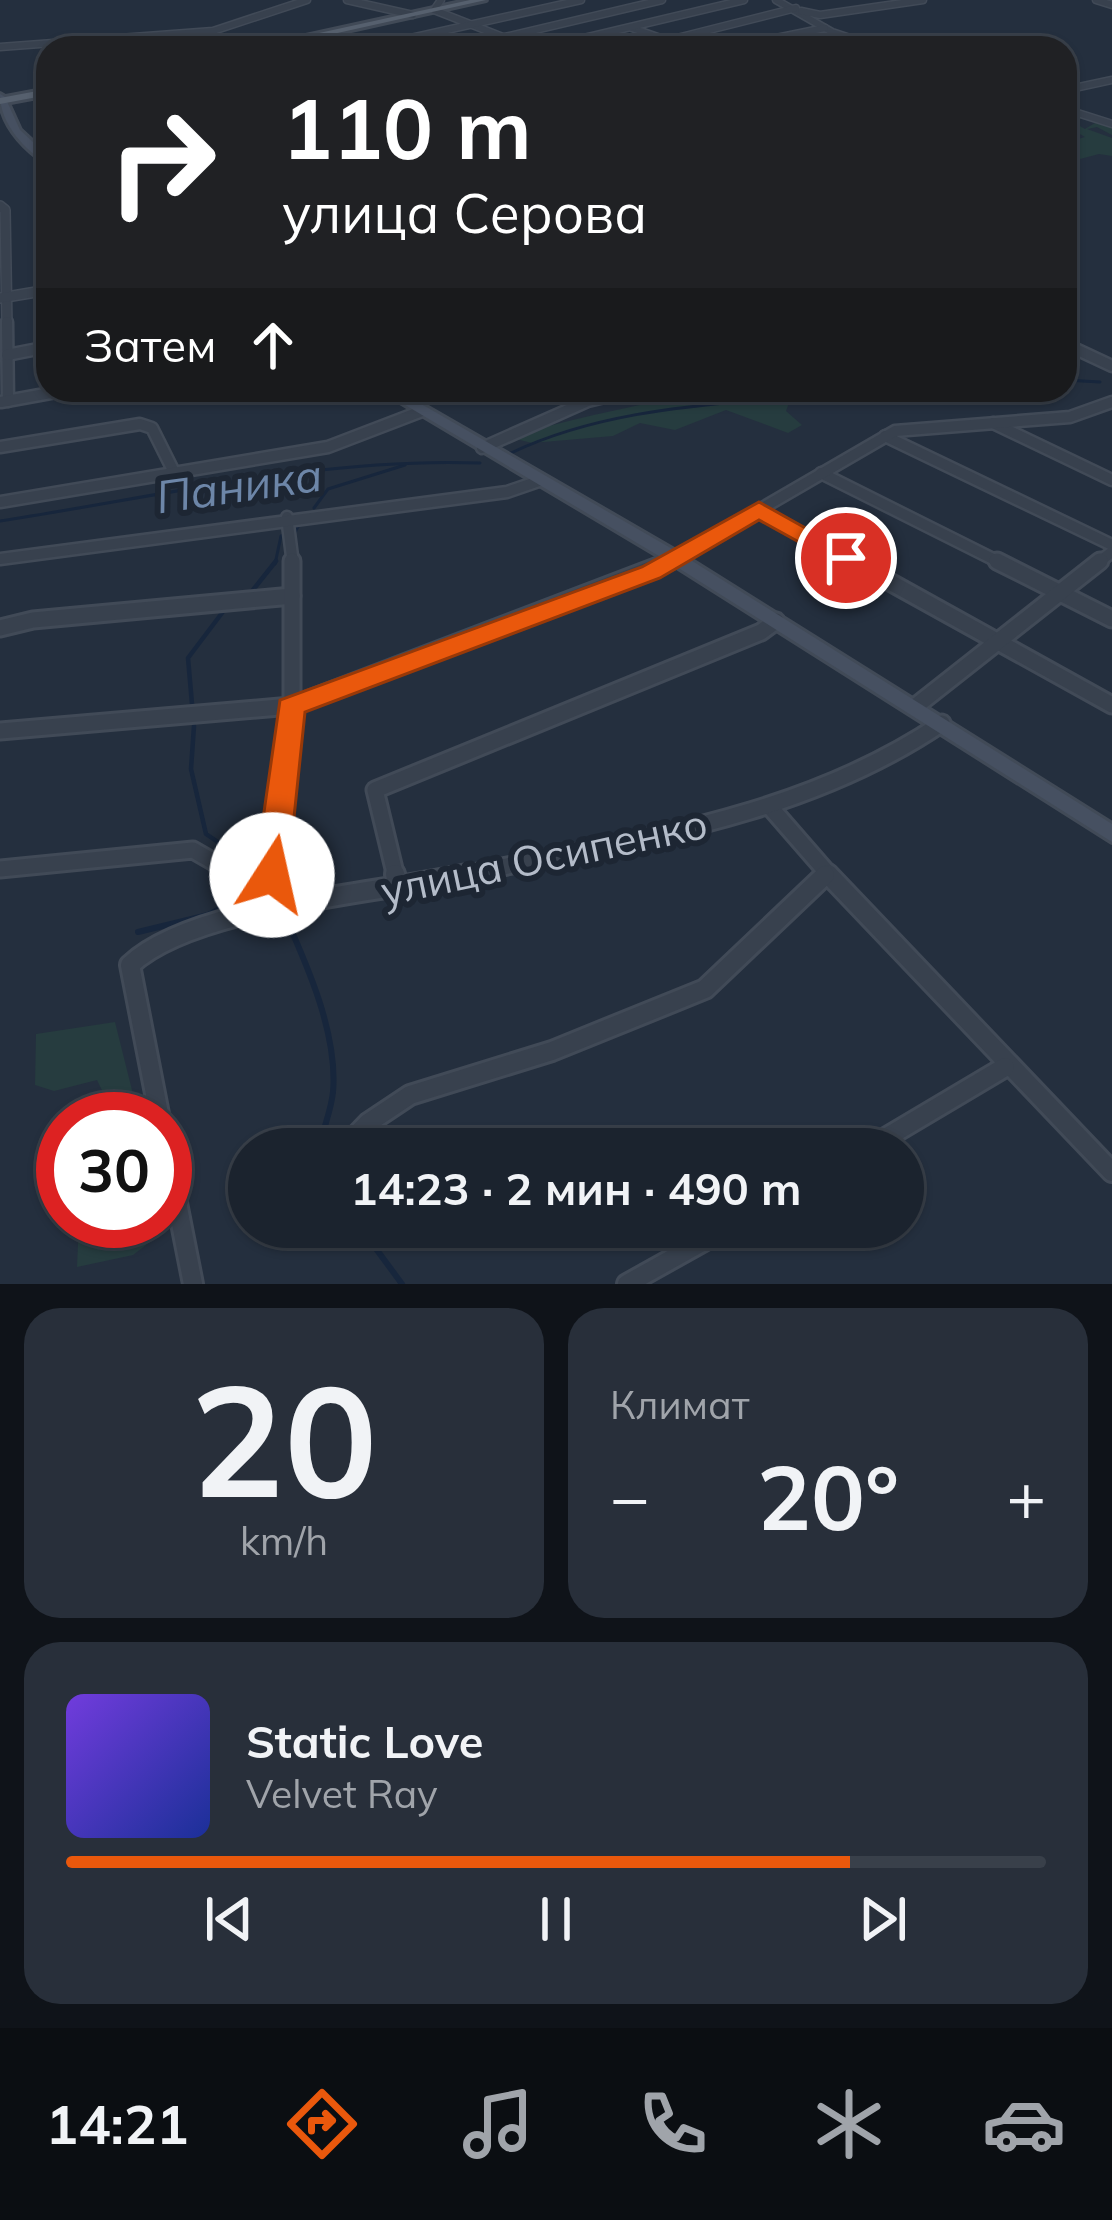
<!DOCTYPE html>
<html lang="ru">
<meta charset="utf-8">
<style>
:root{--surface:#1b232e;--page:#282f3a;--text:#f1f3f6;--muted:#a0a4aa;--line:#39404a;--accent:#ea580c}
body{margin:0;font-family:Mulish,sans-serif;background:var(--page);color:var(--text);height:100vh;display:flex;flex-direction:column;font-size:45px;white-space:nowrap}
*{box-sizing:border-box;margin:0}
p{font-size:39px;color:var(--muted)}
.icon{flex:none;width:66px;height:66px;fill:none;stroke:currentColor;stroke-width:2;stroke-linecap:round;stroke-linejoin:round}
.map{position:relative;height:1284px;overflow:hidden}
.details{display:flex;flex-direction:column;gap:24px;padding:24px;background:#0f1319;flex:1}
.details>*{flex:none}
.guide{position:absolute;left:36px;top:36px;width:1041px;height:366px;border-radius:36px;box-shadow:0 3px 9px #0004,0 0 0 3px var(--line);background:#202124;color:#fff;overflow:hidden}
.speed{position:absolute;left:36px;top:1092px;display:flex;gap:24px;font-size:60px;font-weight:700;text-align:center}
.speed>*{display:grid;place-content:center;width:156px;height:156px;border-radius:50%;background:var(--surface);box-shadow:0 3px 9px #0004,0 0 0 3px var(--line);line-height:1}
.speed .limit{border:18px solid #d22;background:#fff;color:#111}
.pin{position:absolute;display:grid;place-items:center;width:102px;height:102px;color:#fff;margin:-51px;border:6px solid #fff;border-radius:50%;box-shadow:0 3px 12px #0007}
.me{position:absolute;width:132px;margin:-66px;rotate:10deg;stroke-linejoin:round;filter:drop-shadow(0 0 9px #0008)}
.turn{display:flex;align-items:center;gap:42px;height:252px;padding:0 48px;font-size:54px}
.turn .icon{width:156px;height:156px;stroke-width:2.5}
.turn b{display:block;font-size:84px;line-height:102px}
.then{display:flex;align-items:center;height:114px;padding:0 48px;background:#0003;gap:24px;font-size:45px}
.big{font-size:90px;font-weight:700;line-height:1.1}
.details .tile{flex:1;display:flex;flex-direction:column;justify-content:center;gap:18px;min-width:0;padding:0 42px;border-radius:36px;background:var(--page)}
.details .dial{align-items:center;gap:0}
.dial b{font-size:156px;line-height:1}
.song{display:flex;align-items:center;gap:36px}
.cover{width:144px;height:144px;border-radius:18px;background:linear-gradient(135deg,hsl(260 70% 55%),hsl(230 70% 35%))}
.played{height:12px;border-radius:6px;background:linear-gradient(90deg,var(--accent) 80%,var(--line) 80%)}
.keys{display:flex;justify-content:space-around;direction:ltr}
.heat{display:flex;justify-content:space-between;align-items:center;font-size:66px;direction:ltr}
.details .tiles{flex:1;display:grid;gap:24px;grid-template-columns:1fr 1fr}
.tile:last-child{grid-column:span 2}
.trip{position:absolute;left:228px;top:1128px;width:696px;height:120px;border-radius:60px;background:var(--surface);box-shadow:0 3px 9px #0004,0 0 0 3px var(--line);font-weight:700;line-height:120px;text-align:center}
.dock{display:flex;height:192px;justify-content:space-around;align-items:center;background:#0b0e12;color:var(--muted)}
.dock .icon{width:84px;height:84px}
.dock .on{color:var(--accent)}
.dock b{font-size:54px;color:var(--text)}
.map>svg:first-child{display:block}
.green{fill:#263c3f}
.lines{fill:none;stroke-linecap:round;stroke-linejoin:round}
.stream-far2{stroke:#17263c;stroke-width:3}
.stream-far1{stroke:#17263c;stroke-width:4.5}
.stream{stroke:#17263c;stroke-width:6}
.street-far4-casing{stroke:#414a57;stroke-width:9}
.street-far3-casing{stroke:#414a57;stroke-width:12}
.street-far2-casing{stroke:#414a57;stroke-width:15}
.street-far1-casing{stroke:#414a57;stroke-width:21}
.street-casing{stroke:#414a57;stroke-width:24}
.secondary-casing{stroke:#414a57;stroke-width:6}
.primary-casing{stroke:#414a57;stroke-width:6}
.street-far4{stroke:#38414e;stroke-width:6}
.street-far3{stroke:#38414e;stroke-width:9}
.street-far2{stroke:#38414e;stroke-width:10}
.street-far1{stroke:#38414e;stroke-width:15}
.street{stroke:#38414e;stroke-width:18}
.secondary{fill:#465061;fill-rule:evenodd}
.primary{fill:#56606e;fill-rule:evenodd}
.route{fill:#ea580c;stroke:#983908;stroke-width:3}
.labels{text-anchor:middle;stroke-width:12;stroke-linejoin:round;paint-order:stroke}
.street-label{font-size:42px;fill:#b4bcc9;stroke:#1d2633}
.water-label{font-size:45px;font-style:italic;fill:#6d86a8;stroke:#1d2633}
</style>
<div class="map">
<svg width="1112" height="1284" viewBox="0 0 1112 1284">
<rect width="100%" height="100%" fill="#242f3e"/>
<g class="green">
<polygon points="1065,112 1087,119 1066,118 1085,129 1095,123 1112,127 1112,135 1097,127 1087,129 1112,138 1112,156 1099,154 1065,163 1065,143 1085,137 1065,125"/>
<path d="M804,390H912L789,403L786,411L802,425L788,433L726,410L675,430L640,423L613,436L532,443L516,439L520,433C586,417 654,399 721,392C751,389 775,400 804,390Z"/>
<polygon points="115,1022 135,1102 113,1113 97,1080 54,1091 35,1085 36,1034"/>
<polygon points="79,1221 152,1221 155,1238 133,1255 77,1267"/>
</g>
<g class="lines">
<g class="stream-far2">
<polyline points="1065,380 1100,382"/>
<path d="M511,453C618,402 739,405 855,390"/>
<polyline points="314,508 328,489 405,465"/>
<path d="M0,521C157,497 321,457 480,463"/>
<polyline points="275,564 281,536 295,532 300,523"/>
</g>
<g class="stream-far1">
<polyline points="249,595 276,561"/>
<polyline points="192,704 188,658 225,609"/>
<polyline points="194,726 191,769 206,834 258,869"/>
</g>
<g class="stream">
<path d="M285,916C308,967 338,1035 333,1092C331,1112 322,1130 320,1149"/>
<polyline points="138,932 208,915 239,899 232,881"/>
<polyline points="360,1227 402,1284"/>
</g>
<g class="street-far4-casing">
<g id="street-far4">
<polyline points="347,0 413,15"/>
<polyline points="441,0 434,10 531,48"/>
<polyline points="776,0 832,32 880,48"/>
<polyline points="1096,0 1112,5"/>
<polyline points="801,11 820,15 923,0"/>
<polyline points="632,28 689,48"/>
<polyline points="427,36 455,48"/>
<polyline points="505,37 662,0"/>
<polyline points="669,40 796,8"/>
<polyline points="0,47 213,31 307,0"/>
<polyline points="366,48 581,0"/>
<polyline points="542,48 744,0"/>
<polyline points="727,48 825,28"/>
<polyline points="1065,90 1112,80"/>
<polyline points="1065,109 1112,124"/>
</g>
</g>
<g class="street-far3-casing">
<g id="street-far3">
<polyline points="0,206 5,210 7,325"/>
<polyline points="0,298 48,290"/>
</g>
</g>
<g class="street-far2-casing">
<g id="street-far2">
<polyline points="7,322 8,401"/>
<polyline points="1065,344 1112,366"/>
<polyline points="7,355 48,347"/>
<polyline points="552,390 577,405"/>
<polyline points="1,402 67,390"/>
<polyline points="993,423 1112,480"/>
<polyline points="885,436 1112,545"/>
<polyline points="0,447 140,424 152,428 174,472"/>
<polyline points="482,448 588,401 634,390"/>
<polyline points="821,473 1003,564"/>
<polyline points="0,502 328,447 422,411"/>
<polyline points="759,510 858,564"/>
<polyline points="287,517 293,564"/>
<polyline points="0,559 507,492 539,481"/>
<polyline points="666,564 895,431 1070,417 1112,402"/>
<polyline points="1096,564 1112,552"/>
</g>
</g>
<g class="street-far1-casing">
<g id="street-far1">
<polyline points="852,561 1112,705"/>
<polyline points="997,561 1112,619"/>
<polyline points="0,628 33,620 292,596"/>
<polyline points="916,706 1100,561"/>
<polyline points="0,731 291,706 671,561"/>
<polyline points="771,808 831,877"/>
<polyline points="0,869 193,850 240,877"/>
<polyline points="274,877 292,697 292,561"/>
<polyline points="396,877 375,790 761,632 776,621"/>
<path d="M454,877C621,841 798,821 942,723"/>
</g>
</g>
<g class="street-casing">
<g id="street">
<polyline points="236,874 275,906"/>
<polyline points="275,874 275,906"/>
<polyline points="395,874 399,889"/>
<polyline points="828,874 1112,1172"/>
<path d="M160,1119L130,965C192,906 380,893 467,874"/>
<polyline points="165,1142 193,1284"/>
<polyline points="343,1149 368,1123 410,1095 552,1051 705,989 825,875"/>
<polyline points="867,1149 1005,1067"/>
<polyline points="627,1284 729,1227"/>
</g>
</g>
<g class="secondary-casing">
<g id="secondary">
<path d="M0,94L5,97L20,130L48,156V165C25,149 0,125 0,94Z"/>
<polygon points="380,390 397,390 681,554 1112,824 1112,842 669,562"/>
</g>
</g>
<g class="primary-casing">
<g id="primary">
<polygon points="470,0 486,0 270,48 251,48"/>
<polygon points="48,89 48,95 0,104 0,98"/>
</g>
</g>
<use href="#street-far4" class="street-far4"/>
<use href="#street-far3" class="street-far3"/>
<use href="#street-far2" class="street-far2"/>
<use href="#street-far1" class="street-far1"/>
<use href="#street" class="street"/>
<use href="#secondary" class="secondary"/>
<use href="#primary" class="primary"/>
</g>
<polygon class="route" points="759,502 859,558 846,566 837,563 759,520 660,578 305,712 288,875 283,884 260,884 255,875 280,700 642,567"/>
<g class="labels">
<g class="street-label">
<text transform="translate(544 857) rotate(-12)" y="15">улица Осипенко</text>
</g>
<g class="water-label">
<text transform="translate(239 486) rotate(-8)" y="16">Паника</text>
</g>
</g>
</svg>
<div class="speed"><div class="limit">30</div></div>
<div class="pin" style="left:846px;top:558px;background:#d93025"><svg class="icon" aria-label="arrive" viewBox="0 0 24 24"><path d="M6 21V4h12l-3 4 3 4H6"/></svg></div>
<svg class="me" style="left:272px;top:875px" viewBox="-20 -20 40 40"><circle r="19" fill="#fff"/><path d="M0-13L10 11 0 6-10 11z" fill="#ea580c"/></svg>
<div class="trip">14:23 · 2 мин · 490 m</div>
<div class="guide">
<div class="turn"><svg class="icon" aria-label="right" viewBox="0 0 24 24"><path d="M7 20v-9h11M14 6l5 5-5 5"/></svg><div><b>110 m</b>улица Серова</div></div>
<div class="then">Затем<svg class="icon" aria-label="ahead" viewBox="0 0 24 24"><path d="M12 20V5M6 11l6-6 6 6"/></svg></div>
</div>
</div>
<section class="details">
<div class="tiles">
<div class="tile dial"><b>20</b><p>km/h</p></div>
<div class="tile"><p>Климат</p>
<div class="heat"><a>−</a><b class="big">20°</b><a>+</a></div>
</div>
<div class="tile">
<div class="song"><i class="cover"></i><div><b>Static Love</b><p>Velvet Ray</p></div></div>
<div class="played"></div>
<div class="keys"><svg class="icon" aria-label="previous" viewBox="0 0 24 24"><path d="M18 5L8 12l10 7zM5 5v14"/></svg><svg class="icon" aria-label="pause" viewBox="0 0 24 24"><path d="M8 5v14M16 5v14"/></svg><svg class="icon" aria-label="next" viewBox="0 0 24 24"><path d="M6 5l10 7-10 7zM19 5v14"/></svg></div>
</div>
</div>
</section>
<nav class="dock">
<b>14:21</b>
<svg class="icon on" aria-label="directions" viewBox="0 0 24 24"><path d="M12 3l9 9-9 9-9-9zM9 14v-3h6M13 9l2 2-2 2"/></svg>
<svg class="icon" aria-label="music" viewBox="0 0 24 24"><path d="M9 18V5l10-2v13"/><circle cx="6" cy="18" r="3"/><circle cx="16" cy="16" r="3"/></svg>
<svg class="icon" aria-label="phone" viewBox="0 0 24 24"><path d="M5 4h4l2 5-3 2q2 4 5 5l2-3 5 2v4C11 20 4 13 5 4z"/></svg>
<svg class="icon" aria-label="climate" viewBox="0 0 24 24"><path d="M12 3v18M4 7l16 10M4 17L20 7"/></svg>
<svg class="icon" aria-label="car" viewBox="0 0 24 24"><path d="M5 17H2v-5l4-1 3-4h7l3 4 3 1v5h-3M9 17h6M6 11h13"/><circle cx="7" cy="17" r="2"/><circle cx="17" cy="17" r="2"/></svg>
</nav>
